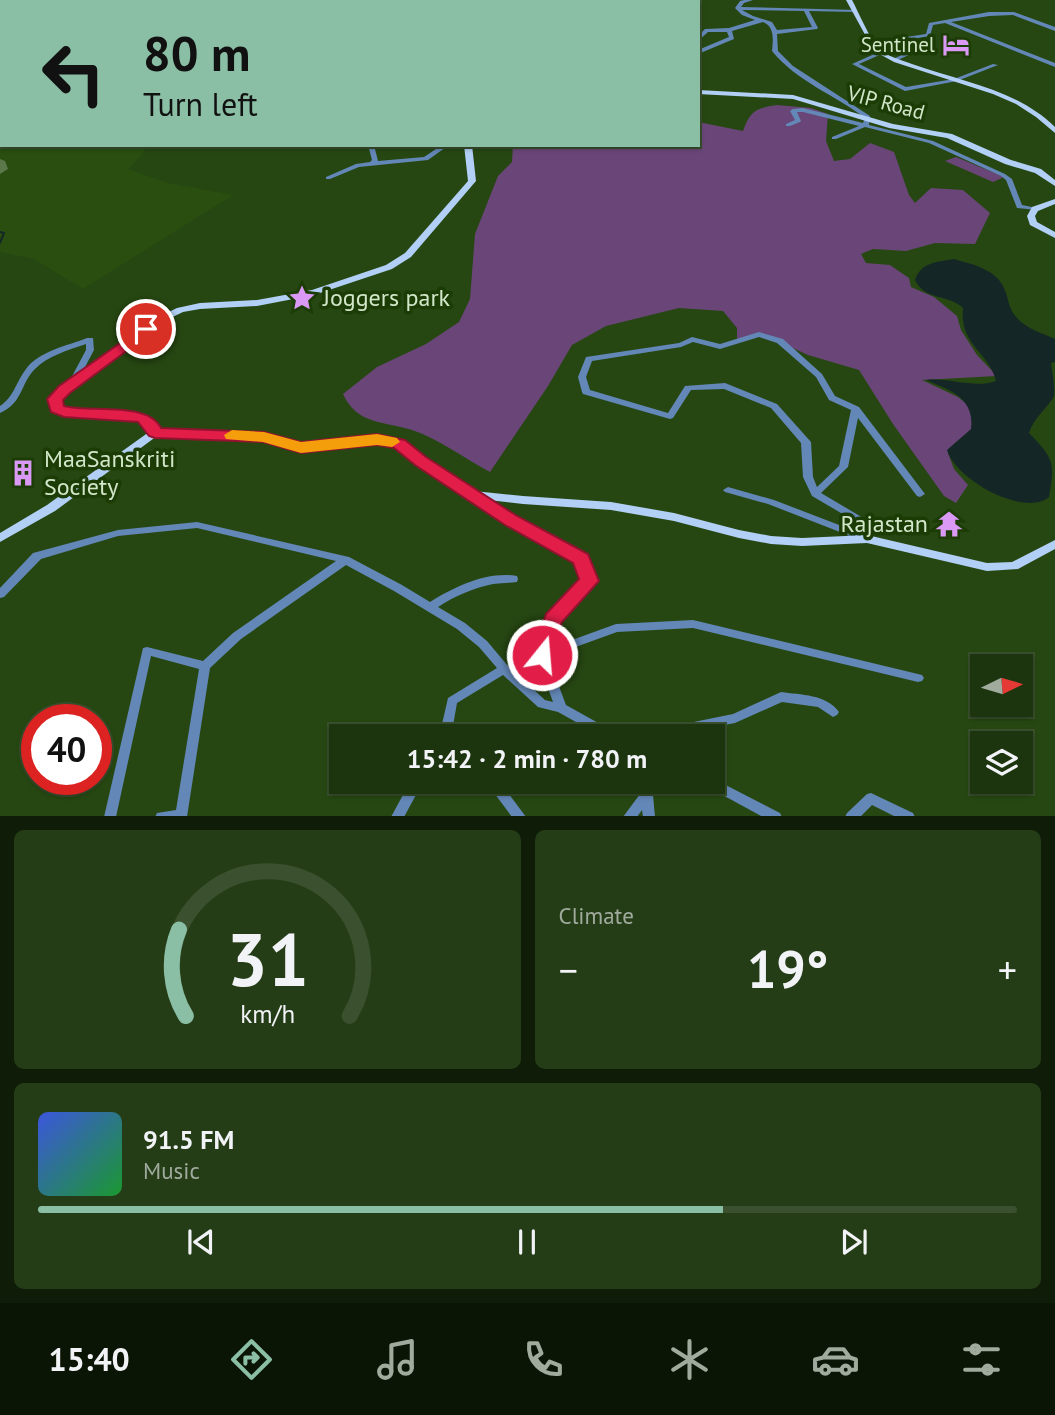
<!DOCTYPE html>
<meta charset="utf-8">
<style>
:root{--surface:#1c350e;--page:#253d17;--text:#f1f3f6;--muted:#a0ab9e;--line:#3a502e;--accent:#8abfa5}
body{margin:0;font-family:"PT Sans",sans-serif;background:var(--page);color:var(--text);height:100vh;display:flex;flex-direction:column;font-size:26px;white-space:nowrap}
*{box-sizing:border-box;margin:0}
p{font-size:23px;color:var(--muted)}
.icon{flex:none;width:38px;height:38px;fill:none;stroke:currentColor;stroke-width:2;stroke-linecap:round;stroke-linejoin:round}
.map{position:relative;height:816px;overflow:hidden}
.sheet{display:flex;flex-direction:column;gap:14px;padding:14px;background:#0f1d08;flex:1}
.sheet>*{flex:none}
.banner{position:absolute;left:0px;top:0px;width:700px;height:147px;box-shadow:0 2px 5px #0004,0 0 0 2px var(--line);background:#8abfa5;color:#111;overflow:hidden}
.needle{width:46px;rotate:85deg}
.fabs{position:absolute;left:970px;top:654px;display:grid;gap:14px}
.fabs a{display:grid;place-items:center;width:63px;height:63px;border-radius:0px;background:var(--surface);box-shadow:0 2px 5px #0004,0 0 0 2px var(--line);font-size:35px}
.speed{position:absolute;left:21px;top:704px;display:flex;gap:14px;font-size:35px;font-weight:700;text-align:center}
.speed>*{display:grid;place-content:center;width:91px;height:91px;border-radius:50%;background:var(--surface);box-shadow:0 2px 5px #0004,0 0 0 2px var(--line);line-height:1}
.speed .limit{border:10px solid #d22;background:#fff;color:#111}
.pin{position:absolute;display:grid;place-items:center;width:60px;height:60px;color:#fff;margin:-30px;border:4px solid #fff;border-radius:50%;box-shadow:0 2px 7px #0007}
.me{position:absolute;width:77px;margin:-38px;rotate:17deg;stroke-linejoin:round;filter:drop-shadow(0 0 5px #0008)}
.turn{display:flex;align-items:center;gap:24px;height:147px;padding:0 28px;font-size:32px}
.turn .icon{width:91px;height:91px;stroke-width:2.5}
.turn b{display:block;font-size:49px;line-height:60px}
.big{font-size:52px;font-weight:800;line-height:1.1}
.sheet .card{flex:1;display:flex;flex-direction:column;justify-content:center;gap:10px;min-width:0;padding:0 24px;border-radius:10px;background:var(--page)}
.sheet .dial{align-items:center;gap:0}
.dial svg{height:182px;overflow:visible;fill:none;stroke:var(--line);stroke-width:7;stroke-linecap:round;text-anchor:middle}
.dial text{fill:var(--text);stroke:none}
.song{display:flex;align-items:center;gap:21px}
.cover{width:84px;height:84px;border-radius:10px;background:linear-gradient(135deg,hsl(230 70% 55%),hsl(130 70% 35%))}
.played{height:7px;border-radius:4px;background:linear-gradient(90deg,var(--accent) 70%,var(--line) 70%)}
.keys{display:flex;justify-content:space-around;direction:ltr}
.heat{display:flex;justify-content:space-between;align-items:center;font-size:38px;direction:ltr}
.sheet .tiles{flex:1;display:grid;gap:14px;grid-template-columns:1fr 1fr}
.card:last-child{grid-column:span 2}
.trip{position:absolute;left:329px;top:724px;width:396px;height:70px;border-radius:0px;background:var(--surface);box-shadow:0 2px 5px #0004,0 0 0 2px var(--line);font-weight:800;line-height:70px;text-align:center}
.dock{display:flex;height:112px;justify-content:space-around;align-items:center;background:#0b1506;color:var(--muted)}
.dock .icon{width:49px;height:49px}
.dock .current{color:var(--accent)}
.dock b{font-size:32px;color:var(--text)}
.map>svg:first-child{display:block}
.built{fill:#294e10}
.green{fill:#694677}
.water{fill:#142626}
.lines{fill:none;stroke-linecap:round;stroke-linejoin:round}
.stream{stroke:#142626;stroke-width:2}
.taxiway{fill:#5b784a;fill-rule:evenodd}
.minor{fill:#6387b6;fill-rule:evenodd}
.major{fill:#b2cff5;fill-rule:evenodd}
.route{fill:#e11d48;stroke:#92132f;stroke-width:2}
.slow{fill:#f59e0b}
.labels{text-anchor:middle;stroke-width:7;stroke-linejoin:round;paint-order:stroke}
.far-poi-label{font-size:21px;fill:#d2e6c9;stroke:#1c3c05;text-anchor:end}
.far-street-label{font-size:21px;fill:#d2e6c9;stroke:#1c3c05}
.poi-label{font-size:24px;fill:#d2e6c9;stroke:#1c3c05;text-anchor:start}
</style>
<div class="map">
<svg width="1055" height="817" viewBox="0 0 1055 817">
<rect width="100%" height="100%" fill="#264712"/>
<polygon class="built" points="0,61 2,145 147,145 142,155 128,169 168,183 233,195 83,289 34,259 0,252"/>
<g class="green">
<path d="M777,105L811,108L828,114L826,141L834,161L850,159L870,143L894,152L909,195L915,203L931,188L963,190L990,213L975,244L935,243L906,251L873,249L861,254L866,263L890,265L909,278L911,287L934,297L957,316L961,330L977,355L997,376L922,380L958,397L973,409V435L956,442L948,453L954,469L968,485L956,503L944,496L893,424L859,370L808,355L760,333L737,341V328L723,311L679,308L606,326L572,345L548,386L490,472C465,459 439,439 412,430C384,421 357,425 343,394L377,367L426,344L459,322L470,299L475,234L498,176L512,162L513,145H698V122L743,131C750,111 756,108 777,105Z"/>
<polygon points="956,157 1004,177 993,182 945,161"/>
</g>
<path class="water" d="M954,259C971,264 996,269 1004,288C1009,299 1008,309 1017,318C1025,328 1044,334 1055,339V362L1051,363C1052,372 1055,386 1054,396C1047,409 1034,417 1029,433C1054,459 1055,462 1049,497C1024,518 955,479 947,450L971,429C975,398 950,390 926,380C949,377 974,389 996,381C989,352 959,345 963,308C949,294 925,301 915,280C921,262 937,262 954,259Z"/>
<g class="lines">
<polyline class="stream" points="0,232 4,233 0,243"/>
<g class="taxiway">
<polygon points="0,71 2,71 0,80"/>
<polygon points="0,159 5,161 8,169 0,174"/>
</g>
<g class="minor">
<polygon points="270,0 275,0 274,2 269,2"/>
<polygon points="380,0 384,0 385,2 380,2"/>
<polygon points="455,0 474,0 469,2 447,2"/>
<polygon points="560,0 564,0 565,2 560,2"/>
<polygon points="634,0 638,0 638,2 633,2"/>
<path d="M744,0H753L744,3L741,7L857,10V11L855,12L809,11L818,28L817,29L777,34L778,51L793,66L870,116L869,125L933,141L1005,174L1012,179L1022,205L1037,208V210L1017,208L1006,180L1001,176L929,143L865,127L836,139H832V137L859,126L803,112H797L801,121L800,122L790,126H786V124L795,120L790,111L793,109L803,108L863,123L865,118C835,95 796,81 772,51C773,40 775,27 763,22L732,31L734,39L698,54V50L729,37L727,32H708L698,41V36L705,29L729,28L755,20L742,15L735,8L740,1ZM742,10L804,11L812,27L777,30L772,22L753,16Z"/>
<polygon points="989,12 1014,12 1055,27 1055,31 1013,15 989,16 951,22 1055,63 1055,67 945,23 933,25 930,36 899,41 913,53 898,60 893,59 906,53 893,41 893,39 926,34 929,23"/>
<polygon points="879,52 884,53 859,64 906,87 954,79 993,64 998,65 957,81 905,91 852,64"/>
<rect x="0" y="57" width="2" height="4"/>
<polygon points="368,145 374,145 378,161 424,157 442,145 449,145 428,160 359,167 330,179 326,179 326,177 356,164 370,162 372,160"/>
<path d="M759,332L783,339L822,374L835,396L859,407L925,494L920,497L917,496L858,418L848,467L821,493L865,519L872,539L871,541H863L768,504L725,492L723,490L728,487L774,500L860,533L858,523L812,496L803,477L801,443L771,408L724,389L691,390L673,418L670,419L583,394L582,392L578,377L586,357L679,343L692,337L720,344ZM759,337L777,343L816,377L829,400L851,410L839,466L817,487L813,477L811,442L777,404L725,383L685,386L668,413L590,390L586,377L592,361L681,347L693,342L720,349Z"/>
<path d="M87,338H93L94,350L76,384H70L69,382L86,350V344C69,350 47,356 35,369C20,384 23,403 0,413V406C14,397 16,382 26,369C39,351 67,346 87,338Z"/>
<path d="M471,491L514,518L585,556L586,559L594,581L558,621L550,648L616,624L693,620L918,674L922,675L924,678L922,681L918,682L693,628L617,632L548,657L566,705L618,734L620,737H603L558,712L538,707L503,675L457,703L451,737H439L448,698L497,668L479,647L457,629L394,591L346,565L241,639L210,668L187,817H155L157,813L176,810L199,669L151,656L116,817H104L143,648L147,647L203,661L233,633L336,561L197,528L118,536L41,559L4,597L0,598V588L33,553L118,530L197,522L349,557L402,585L430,602C454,587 487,571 517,576L518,579L517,582C509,583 501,583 493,584C473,588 455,596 438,607L465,623L487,641L508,666L545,700L553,702L536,655L549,616L584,580L577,561L508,522L468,496L466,494Z"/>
<path d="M781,692C801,695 826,694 839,712L837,715L833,717L818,707L782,702L735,723L687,732L682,737H669L679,725L733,714Z"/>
<polygon points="712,778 780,813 782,817 763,817 706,786 704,782 712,782"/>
<polygon points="410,782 423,782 404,817 391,817"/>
<polygon points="486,782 500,782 526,817 512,817"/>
<polygon points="649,782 663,782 653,795 655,817 643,817 642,810 637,817 623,817"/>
<polygon points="871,793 913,813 915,817 896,817 872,805 860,817 845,817 847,813 867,794"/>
</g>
<g class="major">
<polygon points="188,0 195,0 197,2 190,2"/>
<path d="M846,0H852C858,11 870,39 878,48C885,56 902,60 912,64C962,82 1016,89 1055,127V133L1036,117L1016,104L993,94L894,62L874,51Z"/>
<polygon points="698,90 793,95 893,124 952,134 1011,160 1041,169 1055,180 1055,186 1035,173 1005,164 947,138 889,128 793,99 698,94"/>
<path d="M464,145H472L476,181L411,257L392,269L314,295L257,306L200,309L183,312L160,323L118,357L77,384L60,400L61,407C93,417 137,396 158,430L264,434L301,444L377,436L403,441L474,491L523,496L611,502L674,513L739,530L771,536L802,538L867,535L987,563L1012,562L1055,540V549L1018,569L987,571L867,543L802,546L771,544L739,538L674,521L611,510L523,504L471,498L467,497L396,446L377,442L301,450L264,440L157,436L55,511L0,542V533L47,505L149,432C134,409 104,417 80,417C70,416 62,414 52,411L50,399L69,380L112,353L154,319L177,308L200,303L257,300L312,290L386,265L405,253L468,181Z"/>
<polygon points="1055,199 1055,204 1038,211 1035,216 1037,222 1055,232 1055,238 1030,225 1027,216 1032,207"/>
</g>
</g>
<path class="route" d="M146,325L154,329L152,332L70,393L63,400L64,406C91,413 147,401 161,428L264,432L301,442L377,434L405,440L426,457L517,516L588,554L599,581L562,622L549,661L542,663L534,661L532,655L546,614L579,579L573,563L505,525L415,465L394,448L377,445L301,453L263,442L155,438L149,436L138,422L64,417L51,412L47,399L59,386Z"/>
<polygon class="slow" points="232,430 264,432 301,442 377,434 397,438 400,442 392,447 377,445 301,453 263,442 226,439 224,435"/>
<defs>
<g id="hotel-bare" transform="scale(2.1)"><path d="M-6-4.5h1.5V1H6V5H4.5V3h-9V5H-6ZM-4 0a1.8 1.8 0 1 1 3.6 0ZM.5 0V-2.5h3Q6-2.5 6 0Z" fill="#db99f6" stroke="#1c3c05" stroke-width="2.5" paint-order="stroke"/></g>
<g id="sight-bare" transform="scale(2.1)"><path d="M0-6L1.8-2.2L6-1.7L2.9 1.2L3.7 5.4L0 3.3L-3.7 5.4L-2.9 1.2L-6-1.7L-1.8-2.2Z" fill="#db99f6" stroke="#1c3c05" stroke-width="2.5" paint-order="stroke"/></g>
<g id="building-bare" transform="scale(2.1)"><path d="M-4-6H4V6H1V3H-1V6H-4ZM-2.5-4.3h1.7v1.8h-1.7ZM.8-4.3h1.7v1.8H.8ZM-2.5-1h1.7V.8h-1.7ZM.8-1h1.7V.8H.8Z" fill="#db99f6" stroke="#1c3c05" stroke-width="2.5" paint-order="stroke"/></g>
<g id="temple-bare" transform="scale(2.1)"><path d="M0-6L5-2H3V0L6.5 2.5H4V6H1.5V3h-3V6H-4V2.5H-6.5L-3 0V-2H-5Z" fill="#db99f6" stroke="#1c3c05" stroke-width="2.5" paint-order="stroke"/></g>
</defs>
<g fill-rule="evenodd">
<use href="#hotel-bare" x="956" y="45"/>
<use href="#sight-bare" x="302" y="298"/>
<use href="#building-bare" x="23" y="473"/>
<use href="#temple-bare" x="949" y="524"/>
</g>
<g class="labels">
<g class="far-poi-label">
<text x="935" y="52">Sentinel</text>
</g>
<g class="far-street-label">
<text transform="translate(886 103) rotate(15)" y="7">VIP Road</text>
</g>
<g class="poi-label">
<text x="323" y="306">Joggers park</text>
<text x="44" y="467">MaaSanskriti<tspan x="44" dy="28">Society</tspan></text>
<text x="928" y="532" text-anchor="end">Rajastan</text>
</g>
</g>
</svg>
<div class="fabs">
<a><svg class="needle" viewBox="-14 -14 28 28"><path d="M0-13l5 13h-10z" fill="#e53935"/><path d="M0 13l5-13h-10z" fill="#a0ab9e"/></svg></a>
<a><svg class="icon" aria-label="layers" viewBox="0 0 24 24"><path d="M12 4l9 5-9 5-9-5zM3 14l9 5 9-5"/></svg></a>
</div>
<div class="speed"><div class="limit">40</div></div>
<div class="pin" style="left:146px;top:329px;background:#d93025"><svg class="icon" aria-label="arrive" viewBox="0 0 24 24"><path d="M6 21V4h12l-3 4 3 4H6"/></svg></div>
<svg class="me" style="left:542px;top:655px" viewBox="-20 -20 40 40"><circle r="17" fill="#e11d48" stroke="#fff" stroke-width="3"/><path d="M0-11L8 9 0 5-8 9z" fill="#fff"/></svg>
<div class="trip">15:42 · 2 min · 780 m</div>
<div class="banner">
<div class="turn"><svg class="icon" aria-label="left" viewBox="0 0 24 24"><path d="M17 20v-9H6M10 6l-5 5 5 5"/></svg><div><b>80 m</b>Turn left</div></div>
</div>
</div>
<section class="sheet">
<div class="tiles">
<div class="card dial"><svg viewBox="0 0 100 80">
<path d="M14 69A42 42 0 1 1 86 69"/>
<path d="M14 69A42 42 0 0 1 11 31" stroke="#8abfa5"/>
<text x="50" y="56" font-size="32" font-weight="700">31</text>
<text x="50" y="72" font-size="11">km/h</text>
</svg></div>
<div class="card"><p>Climate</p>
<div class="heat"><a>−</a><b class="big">19°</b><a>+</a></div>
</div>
<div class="card">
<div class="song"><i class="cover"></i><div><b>91.5 FM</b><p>Music</p></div></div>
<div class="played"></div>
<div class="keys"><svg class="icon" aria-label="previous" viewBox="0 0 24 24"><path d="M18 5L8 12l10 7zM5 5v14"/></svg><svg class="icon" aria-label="pause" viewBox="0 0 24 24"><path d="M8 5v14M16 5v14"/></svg><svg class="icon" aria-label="next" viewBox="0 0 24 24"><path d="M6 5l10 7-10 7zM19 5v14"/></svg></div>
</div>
</div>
</section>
<nav class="dock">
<b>15:40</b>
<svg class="icon current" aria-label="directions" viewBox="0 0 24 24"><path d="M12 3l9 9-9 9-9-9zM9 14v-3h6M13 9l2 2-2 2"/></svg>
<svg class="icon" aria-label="music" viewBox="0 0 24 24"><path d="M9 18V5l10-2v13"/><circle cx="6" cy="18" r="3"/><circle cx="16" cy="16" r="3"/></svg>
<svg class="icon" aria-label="phone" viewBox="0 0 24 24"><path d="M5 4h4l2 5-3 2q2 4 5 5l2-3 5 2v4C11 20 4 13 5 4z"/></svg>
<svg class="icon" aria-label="climate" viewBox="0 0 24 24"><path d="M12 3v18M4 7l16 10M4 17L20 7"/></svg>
<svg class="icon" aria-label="car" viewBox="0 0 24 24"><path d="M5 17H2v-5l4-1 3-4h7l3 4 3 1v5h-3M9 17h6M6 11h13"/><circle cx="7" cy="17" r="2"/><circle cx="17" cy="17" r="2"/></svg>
<svg class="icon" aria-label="filters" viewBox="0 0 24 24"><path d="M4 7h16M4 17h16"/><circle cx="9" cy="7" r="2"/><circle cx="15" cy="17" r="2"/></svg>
</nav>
